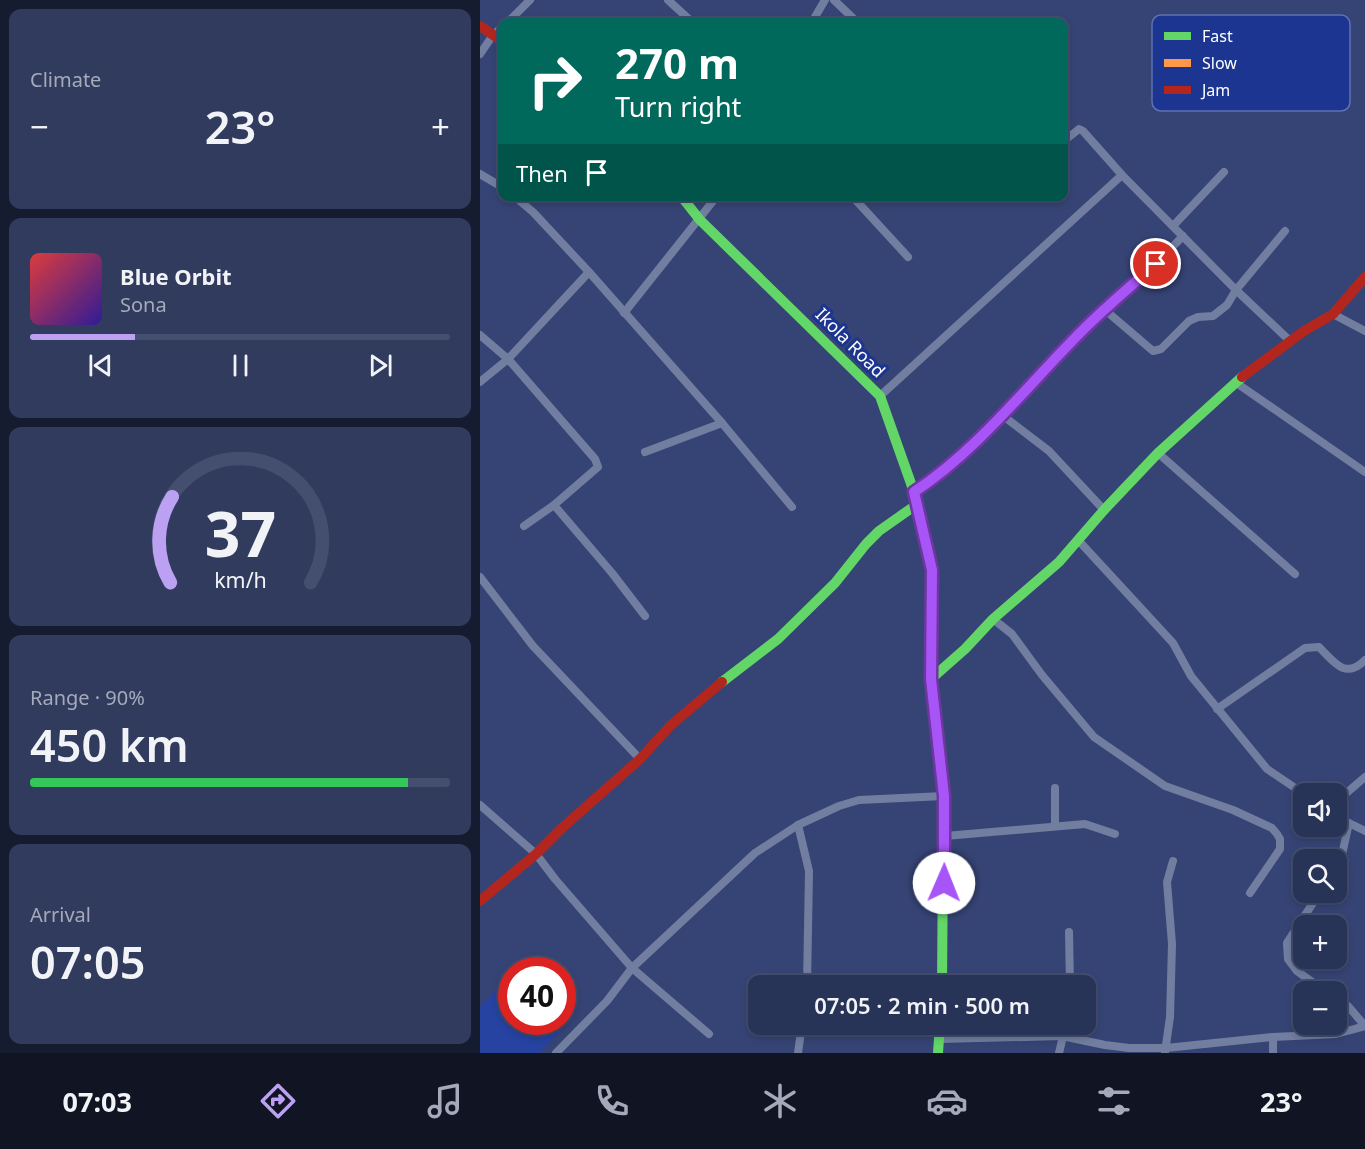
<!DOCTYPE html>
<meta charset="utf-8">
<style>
:root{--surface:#283358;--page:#303b5e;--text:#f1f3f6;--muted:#a5aaba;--line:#444e6e;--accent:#bca0f2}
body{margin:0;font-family:"Noto Sans",sans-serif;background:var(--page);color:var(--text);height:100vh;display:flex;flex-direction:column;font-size:22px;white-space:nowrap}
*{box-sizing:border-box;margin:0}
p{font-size:20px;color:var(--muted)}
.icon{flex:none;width:33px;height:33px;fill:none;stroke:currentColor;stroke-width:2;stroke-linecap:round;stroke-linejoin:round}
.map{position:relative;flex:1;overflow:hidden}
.panel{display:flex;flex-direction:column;gap:9px;padding:9px;background:#161c30;width:480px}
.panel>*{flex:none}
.banner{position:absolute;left:18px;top:18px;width:570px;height:183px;border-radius:12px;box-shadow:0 3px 9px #0003,0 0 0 2px var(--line);background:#00695c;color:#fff;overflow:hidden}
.buttons{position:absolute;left:813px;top:783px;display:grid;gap:12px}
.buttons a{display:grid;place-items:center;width:54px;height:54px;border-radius:12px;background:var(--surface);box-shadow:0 3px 9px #0003,0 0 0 2px var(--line);font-size:30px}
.speed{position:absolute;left:18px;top:957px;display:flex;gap:12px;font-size:30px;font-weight:700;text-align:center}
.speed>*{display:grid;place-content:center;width:78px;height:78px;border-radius:50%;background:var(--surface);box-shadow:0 3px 9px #0003,0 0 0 2px var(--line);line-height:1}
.speed .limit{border:9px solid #d22;background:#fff;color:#111}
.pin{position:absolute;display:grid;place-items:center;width:51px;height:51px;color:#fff;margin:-26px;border:3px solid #fff;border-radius:50%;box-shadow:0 2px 6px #0007}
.me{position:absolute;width:66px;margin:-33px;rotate:1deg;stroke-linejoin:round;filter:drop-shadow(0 0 4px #0008)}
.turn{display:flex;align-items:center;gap:21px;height:126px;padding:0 18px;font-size:27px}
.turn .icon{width:78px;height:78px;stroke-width:2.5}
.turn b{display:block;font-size:42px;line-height:51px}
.then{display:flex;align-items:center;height:57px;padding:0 18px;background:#0003;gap:12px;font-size:22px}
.big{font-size:45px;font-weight:600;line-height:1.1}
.panel .tile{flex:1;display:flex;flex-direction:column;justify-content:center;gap:9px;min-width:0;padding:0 21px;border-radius:12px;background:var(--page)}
.panel .dial{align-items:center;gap:0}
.dial svg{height:156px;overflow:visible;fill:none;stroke:var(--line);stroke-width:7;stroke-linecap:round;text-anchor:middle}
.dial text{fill:var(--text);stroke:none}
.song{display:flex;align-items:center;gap:18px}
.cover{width:72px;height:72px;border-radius:9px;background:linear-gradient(135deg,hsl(0 70% 55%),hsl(250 70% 35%))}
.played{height:6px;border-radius:3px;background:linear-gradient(90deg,var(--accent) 25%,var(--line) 25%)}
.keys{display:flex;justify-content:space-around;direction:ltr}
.heat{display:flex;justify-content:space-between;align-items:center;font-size:33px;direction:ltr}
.charge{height:9px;border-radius:4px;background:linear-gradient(90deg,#34c759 90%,var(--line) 0)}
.trip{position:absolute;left:268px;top:975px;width:348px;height:60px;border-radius:12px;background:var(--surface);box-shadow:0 3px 9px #0003,0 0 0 2px var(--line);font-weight:600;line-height:60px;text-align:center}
.tab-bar{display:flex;height:96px;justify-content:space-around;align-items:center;background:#101423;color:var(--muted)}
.tab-bar .icon{width:42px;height:42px}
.tab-bar .current{color:var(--accent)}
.tab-bar b{font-size:27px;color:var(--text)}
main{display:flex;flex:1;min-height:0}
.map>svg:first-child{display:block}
.green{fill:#2643a2}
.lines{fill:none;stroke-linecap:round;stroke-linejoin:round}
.street{stroke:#727ea0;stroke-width:8}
.fast{stroke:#63d668;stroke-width:10}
.slow{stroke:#ff974d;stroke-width:10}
.jam{stroke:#b3261e;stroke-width:10}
.route-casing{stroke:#6d37a1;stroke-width:15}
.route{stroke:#a855f7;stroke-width:10}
.labels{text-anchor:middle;stroke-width:6;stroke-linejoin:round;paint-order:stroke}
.street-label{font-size:18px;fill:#fff;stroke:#1b3590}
.key{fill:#1b3590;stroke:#5f72b1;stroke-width:1.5}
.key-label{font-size:16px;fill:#fff}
</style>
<main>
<section class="panel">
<div class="tile"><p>Climate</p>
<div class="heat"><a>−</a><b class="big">23°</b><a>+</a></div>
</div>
<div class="tile">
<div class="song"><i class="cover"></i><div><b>Blue Orbit</b><p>Sona</p></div></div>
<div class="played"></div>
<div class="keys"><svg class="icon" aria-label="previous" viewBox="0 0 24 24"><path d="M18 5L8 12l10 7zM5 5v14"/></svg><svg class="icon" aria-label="pause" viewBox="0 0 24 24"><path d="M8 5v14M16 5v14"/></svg><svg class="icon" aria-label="next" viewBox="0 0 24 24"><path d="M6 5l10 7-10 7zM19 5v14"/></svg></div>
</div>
<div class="tile dial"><svg viewBox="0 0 100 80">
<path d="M14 69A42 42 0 1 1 86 69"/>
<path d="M14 69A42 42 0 0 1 15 25" stroke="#bca0f2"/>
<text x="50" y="56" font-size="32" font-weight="700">37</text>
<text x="50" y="72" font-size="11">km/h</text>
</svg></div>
<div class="tile"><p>Range · 90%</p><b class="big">450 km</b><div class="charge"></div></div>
<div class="tile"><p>Arrival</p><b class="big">07:05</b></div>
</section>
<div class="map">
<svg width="885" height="1053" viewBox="0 0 885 1053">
<rect width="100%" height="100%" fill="#364475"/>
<polygon class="green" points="31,975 32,1022 78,1022 84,1027 59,1053 0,1053 0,1007"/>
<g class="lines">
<g class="street">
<polyline points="188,0 212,22"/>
<polyline points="354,0 377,22"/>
<polyline points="28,22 50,0"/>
<polyline points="332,22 345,0"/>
<polyline points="0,54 13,35 22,27"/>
<polyline points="584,141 599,129 603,131 642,175 756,290 810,341"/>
<polyline points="0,174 22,187"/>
<polyline points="34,196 53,212 109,272 242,423 312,507"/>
<polyline points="372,196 428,257"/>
<polyline points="693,226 744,172"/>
<polyline points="625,310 673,351 681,349 709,321 718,317 733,316 747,305 756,290 805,231"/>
<polyline points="144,313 237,196"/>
<polyline points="853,314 885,331"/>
<polyline points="0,335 28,359 115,459 118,467 74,505 44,526"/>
<polyline points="0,382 28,359 109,272"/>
<polyline points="755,382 885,472"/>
<polyline points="400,396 642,175"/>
<polyline points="522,415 569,451 624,510"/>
<polyline points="165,452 242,423"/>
<polyline points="678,453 815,574"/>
<polyline points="434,492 474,461 522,415 611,322 676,264 703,236"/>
<polyline points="74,505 132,573 165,616"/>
<polyline points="598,540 693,643 711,676 787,769 824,794"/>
<polyline points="0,577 53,646 160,759"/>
<polyline points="513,619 532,634 562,675 614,737 685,786 753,810 792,828 797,834 800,839 800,849 770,893"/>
<path d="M737,709L825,648L839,647C854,662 865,680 885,660"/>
<polyline points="856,802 885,777"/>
<polyline points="0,805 56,854 75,879 152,968 229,1034"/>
<polyline points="856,816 869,823 861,859 856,868"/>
<polyline points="869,823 885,831"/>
<polyline points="318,825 329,871 327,986"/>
<polyline points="575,826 575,788"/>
<polyline points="465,836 605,824 635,834"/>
<polyline points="840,892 807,943 808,959 817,971 846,992"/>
<polyline points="589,932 590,986"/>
<polyline points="856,999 868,1006 885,1026"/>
<polyline points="460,1039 582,1036 625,1045 649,1048 686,1048 793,1037 856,1034 885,1026"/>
<polyline points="685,1052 690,1017 692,944 687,882 693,861"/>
<polyline points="76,1053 127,1001 152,968 275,853 318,825 359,806 379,800 464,796"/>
<polyline points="318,1053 322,1024"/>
<polyline points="579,1053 586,1024"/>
<polyline points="793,1053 793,1037"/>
</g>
<g class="fast">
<polyline points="201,196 220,220 400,396 434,492 452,571 452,601"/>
<polyline points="451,679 485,649 513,619 579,562 624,510 678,453 762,377"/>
<polyline points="242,682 298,639 355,583 386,544 399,531 436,505"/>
<polyline points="462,986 463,856"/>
<polyline points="458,1053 460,1024"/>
</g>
<polyline class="slow" points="452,601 451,679 464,796 463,856"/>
<g class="jam">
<polyline points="0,26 22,41"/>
<polyline points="762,377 824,331 853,314 885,277"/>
<polyline points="0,901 56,854 82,828 160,759 191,725 242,682"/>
</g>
</g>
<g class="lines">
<g class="route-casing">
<path id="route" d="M464,883V796L451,679L452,570L434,492C502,447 552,379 610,323C631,303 654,283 676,264"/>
</g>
<use href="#route" class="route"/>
</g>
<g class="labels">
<g class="street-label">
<text transform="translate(370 343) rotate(45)" y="6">Ikola Road</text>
</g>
</g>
<rect x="672" y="15" width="198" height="96" rx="9" class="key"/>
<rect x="684" y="32" width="27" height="8" fill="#63d668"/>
<rect x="684" y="59" width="27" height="8" fill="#ff974d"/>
<rect x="684" y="86" width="27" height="8" fill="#b3261e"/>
<g class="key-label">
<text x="722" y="42">Fast</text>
<text x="722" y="69">Slow</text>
<text x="722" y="96">Jam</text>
</g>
</svg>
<div class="buttons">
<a><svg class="icon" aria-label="sound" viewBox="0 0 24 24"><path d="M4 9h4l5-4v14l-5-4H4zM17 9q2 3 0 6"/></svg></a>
<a><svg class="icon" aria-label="search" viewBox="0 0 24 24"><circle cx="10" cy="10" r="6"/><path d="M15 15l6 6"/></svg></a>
<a>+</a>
<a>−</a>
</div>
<div class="speed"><div class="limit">40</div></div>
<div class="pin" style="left:676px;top:264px;background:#d93025"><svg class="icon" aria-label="arrive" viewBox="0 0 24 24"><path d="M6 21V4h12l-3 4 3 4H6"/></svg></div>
<svg class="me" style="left:464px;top:883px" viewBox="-20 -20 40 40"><circle r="19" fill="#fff"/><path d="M0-13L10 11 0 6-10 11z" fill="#a855f7"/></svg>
<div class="trip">07:05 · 2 min · 500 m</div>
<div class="banner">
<div class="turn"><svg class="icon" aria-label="right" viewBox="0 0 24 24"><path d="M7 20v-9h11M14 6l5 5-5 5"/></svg><div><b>270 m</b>Turn right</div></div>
<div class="then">Then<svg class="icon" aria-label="arrive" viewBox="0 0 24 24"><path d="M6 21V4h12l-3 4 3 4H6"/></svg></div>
</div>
</div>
</main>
<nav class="tab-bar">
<b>07:03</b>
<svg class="icon current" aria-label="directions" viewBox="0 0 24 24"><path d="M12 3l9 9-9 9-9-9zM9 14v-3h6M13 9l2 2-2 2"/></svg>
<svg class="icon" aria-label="music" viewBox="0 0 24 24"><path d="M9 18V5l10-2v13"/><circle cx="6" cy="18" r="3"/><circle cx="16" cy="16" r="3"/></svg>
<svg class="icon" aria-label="phone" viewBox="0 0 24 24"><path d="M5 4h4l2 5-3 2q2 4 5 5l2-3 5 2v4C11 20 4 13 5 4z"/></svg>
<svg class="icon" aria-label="climate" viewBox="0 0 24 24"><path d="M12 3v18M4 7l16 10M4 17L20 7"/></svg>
<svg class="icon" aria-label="car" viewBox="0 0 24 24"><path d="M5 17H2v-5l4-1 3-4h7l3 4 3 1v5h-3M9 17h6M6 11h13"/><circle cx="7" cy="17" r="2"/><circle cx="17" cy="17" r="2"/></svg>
<svg class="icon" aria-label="filters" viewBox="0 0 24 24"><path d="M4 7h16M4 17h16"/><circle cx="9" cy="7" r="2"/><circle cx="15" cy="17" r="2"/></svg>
<b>23°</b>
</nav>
